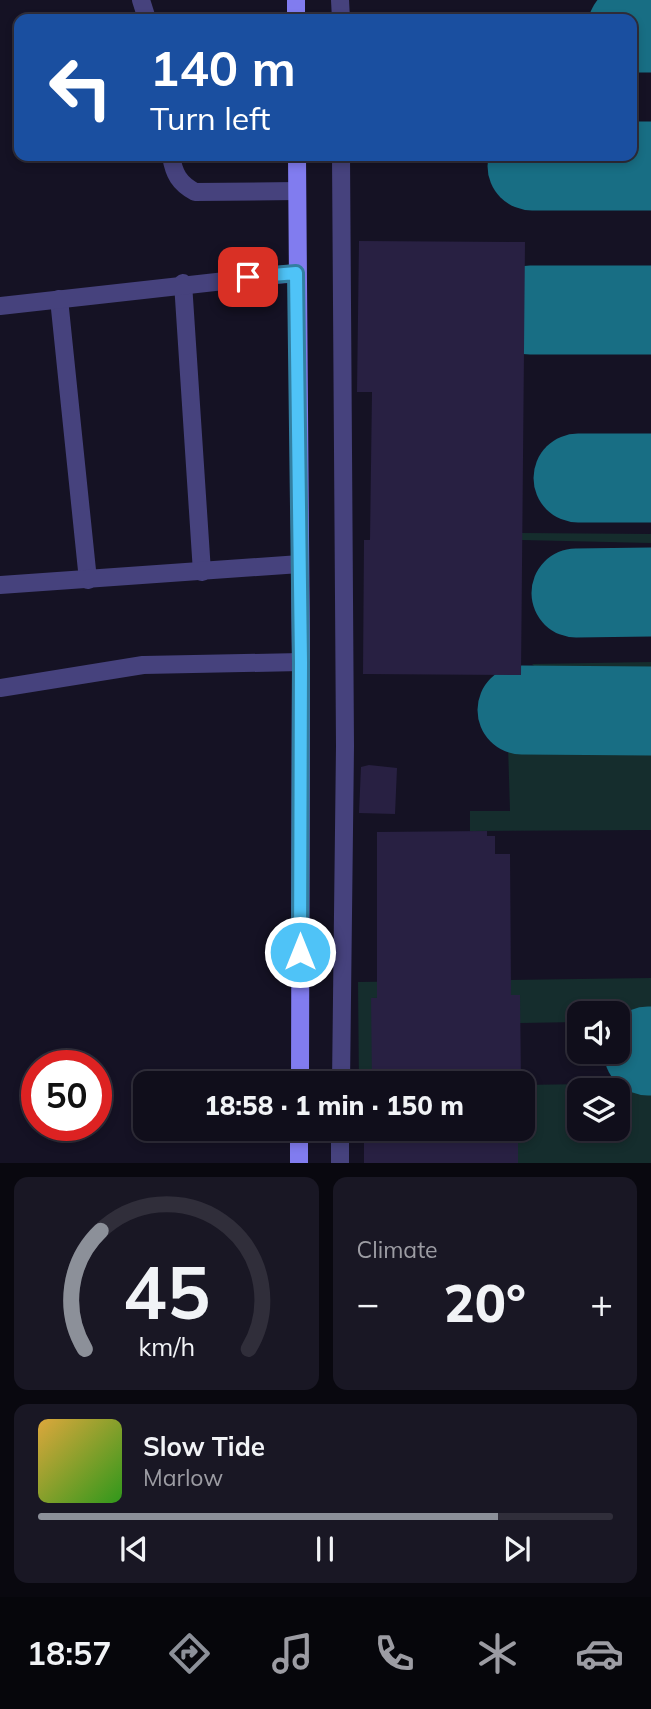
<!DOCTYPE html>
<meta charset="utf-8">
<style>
:root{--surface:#100e1b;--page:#191724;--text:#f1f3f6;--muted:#9c9ca3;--line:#302e3a;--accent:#8c9099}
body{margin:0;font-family:Mulish,sans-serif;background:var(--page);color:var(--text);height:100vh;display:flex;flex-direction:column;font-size:26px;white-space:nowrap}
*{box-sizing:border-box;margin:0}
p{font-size:23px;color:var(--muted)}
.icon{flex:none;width:38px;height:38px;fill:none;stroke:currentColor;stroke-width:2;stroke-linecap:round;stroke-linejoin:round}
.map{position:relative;height:1163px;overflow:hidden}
.side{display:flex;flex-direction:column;gap:14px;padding:14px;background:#09080f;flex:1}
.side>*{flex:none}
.guide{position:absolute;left:14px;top:14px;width:623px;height:147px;border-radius:14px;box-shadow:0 4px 10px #0003,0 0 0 2px var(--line);background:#1a4fa0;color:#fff;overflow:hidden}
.fabs{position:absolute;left:567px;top:1001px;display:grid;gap:14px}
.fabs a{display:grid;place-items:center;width:63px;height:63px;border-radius:14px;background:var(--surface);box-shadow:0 4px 10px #0003,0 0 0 2px var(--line);font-size:35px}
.speed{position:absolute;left:21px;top:1050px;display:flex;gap:14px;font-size:35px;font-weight:700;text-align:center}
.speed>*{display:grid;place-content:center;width:91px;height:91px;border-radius:50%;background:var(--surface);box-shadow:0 4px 10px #0003,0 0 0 2px var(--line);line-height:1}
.speed .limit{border:10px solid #d22;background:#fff;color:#111}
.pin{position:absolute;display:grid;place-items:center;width:60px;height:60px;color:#fff;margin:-30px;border-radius:14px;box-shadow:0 4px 10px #0006}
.me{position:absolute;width:77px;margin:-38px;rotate:0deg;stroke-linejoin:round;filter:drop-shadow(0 0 5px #0008)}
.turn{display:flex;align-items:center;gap:24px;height:147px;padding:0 21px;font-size:32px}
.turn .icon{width:91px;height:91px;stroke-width:2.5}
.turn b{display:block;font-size:49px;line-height:60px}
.big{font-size:52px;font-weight:800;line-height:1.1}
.side .tile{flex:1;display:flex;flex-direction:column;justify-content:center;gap:10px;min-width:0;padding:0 24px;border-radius:14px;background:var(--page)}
.side .dial{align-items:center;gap:0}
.dial svg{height:182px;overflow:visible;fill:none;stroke:var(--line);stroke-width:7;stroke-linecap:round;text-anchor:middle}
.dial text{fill:var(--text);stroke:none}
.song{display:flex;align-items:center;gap:21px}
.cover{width:84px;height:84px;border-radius:10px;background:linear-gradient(135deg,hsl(40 70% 55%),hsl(110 70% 35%))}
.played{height:7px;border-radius:4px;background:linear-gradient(90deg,var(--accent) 80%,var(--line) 80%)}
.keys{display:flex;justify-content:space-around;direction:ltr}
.heat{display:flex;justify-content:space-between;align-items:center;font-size:38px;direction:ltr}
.side .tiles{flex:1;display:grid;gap:14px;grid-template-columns:1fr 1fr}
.tile:last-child{grid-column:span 2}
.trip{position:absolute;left:133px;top:1071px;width:402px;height:70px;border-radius:14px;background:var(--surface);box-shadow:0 4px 10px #0003,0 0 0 2px var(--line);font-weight:800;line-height:70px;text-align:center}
.dock{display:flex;height:112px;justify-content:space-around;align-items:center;background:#06060b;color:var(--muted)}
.dock .icon{width:49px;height:49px}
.dock .active{color:var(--accent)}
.dock b{font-size:32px;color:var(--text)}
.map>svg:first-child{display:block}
.green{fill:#152d2d;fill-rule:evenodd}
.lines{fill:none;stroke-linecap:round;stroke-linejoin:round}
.taxiway{stroke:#186e84;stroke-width:89}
.building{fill:#282042}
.service{stroke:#46427d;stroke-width:18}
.minor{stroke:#46427d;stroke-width:18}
.secondary{stroke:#817cef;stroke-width:18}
.route-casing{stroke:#337fa1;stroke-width:18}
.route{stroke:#4fc3f7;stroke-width:12}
</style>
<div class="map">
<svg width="651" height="1163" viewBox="0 0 651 1163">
<rect width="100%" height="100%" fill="#151224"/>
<g class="green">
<polygon points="522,533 651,534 651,543 522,540"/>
<polygon points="651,662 651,697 570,697 532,664"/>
<polygon points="515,722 651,722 651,830 470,831 470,811 510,811 508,745 515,745"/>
<polygon points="651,978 651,1021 618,1021 618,1013 579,1013 579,1022 520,1023 520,995 372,998 372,1083 359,1083 358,982"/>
<path d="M651,1083V1163H518V1130L359,1133V1129H523V1085ZM579,1090H618V1129H579Z"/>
</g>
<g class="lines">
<g class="taxiway">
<polyline points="632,28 651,28"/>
<polyline points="532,166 651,166"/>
<polyline points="530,310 651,310"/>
<polyline points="578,478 651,478"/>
<polyline points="576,593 651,592"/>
<polyline points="522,710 651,711"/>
<polyline points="648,1051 651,1051"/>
</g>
</g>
<g class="building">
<polygon points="359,241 525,242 521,675 363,674 364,540 370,540 372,392 357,392"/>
<polygon points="369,765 397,768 395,814 359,813 361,767"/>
<polygon points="487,831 487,836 495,836 495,854 510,854 511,995 520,995 521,1083 372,1083 371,998 377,998 377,832"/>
<polygon points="518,1130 518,1163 364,1163 364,1133"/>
</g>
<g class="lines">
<g class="service">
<polyline points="340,0 341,19"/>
<polyline points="0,688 143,665 301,662"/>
<polyline points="341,1083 345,746 341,156"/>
<polyline points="340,1163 340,1129"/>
</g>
<g class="minor">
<polyline points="141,0 147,19"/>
<path d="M171,156C174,174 179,183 195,192L297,191"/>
<polyline points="183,283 202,572"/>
<polyline points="59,299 88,580"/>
<polyline points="0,306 296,273"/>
<polyline points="0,585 300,564"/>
</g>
<g class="secondary">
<polyline points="296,0 296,19"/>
<polyline points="297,156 301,662 300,1083"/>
<polyline points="299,1163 299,1129"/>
</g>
</g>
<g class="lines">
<g class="route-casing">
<polyline id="route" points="248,277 296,273 301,662 300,952"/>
</g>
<use href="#route" class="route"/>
</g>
</svg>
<div class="fabs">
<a><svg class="icon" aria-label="sound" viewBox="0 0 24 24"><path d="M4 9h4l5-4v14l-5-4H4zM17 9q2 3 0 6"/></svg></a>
<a><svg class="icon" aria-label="layers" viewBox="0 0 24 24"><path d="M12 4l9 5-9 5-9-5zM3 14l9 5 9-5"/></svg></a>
</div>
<div class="speed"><div class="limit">50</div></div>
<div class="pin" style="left:248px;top:277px;background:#d93025"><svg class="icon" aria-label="arrive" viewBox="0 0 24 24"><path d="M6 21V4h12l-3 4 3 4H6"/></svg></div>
<svg class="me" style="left:300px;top:952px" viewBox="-20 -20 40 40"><circle r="17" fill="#4fc3f7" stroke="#fff" stroke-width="3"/><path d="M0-11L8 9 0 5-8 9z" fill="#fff"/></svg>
<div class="trip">18:58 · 1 min · 150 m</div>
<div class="guide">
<div class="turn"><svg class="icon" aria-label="left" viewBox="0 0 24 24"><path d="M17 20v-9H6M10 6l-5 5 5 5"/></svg><div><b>140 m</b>Turn left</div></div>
</div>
</div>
<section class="side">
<div class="tiles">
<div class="tile dial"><svg viewBox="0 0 100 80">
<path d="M14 69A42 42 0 1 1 86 69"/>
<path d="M14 69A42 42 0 0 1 21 17" stroke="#8c9099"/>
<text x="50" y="56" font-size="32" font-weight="700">45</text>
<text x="50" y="72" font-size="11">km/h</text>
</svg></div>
<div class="tile"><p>Climate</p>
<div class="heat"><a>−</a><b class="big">20°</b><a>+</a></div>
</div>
<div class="tile">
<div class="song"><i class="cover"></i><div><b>Slow Tide</b><p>Marlow</p></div></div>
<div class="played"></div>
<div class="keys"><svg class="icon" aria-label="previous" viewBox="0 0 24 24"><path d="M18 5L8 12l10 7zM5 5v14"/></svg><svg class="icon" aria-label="pause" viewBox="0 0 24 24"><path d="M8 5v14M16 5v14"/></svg><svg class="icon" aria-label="next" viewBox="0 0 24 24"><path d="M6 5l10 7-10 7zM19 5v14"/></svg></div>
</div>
</div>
</section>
<nav class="dock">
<b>18:57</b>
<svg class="icon active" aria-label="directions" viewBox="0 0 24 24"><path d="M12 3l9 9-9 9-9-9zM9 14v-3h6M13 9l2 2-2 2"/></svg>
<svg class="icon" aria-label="music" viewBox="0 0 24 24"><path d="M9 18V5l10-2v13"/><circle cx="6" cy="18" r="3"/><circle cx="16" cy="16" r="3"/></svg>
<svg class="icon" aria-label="phone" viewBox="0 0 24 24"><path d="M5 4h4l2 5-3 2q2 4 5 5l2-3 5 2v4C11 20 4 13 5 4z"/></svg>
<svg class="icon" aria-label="climate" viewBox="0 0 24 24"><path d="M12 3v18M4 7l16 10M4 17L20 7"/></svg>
<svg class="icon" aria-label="car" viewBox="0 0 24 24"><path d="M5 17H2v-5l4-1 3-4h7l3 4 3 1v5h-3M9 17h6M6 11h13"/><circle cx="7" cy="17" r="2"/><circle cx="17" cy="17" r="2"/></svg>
</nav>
